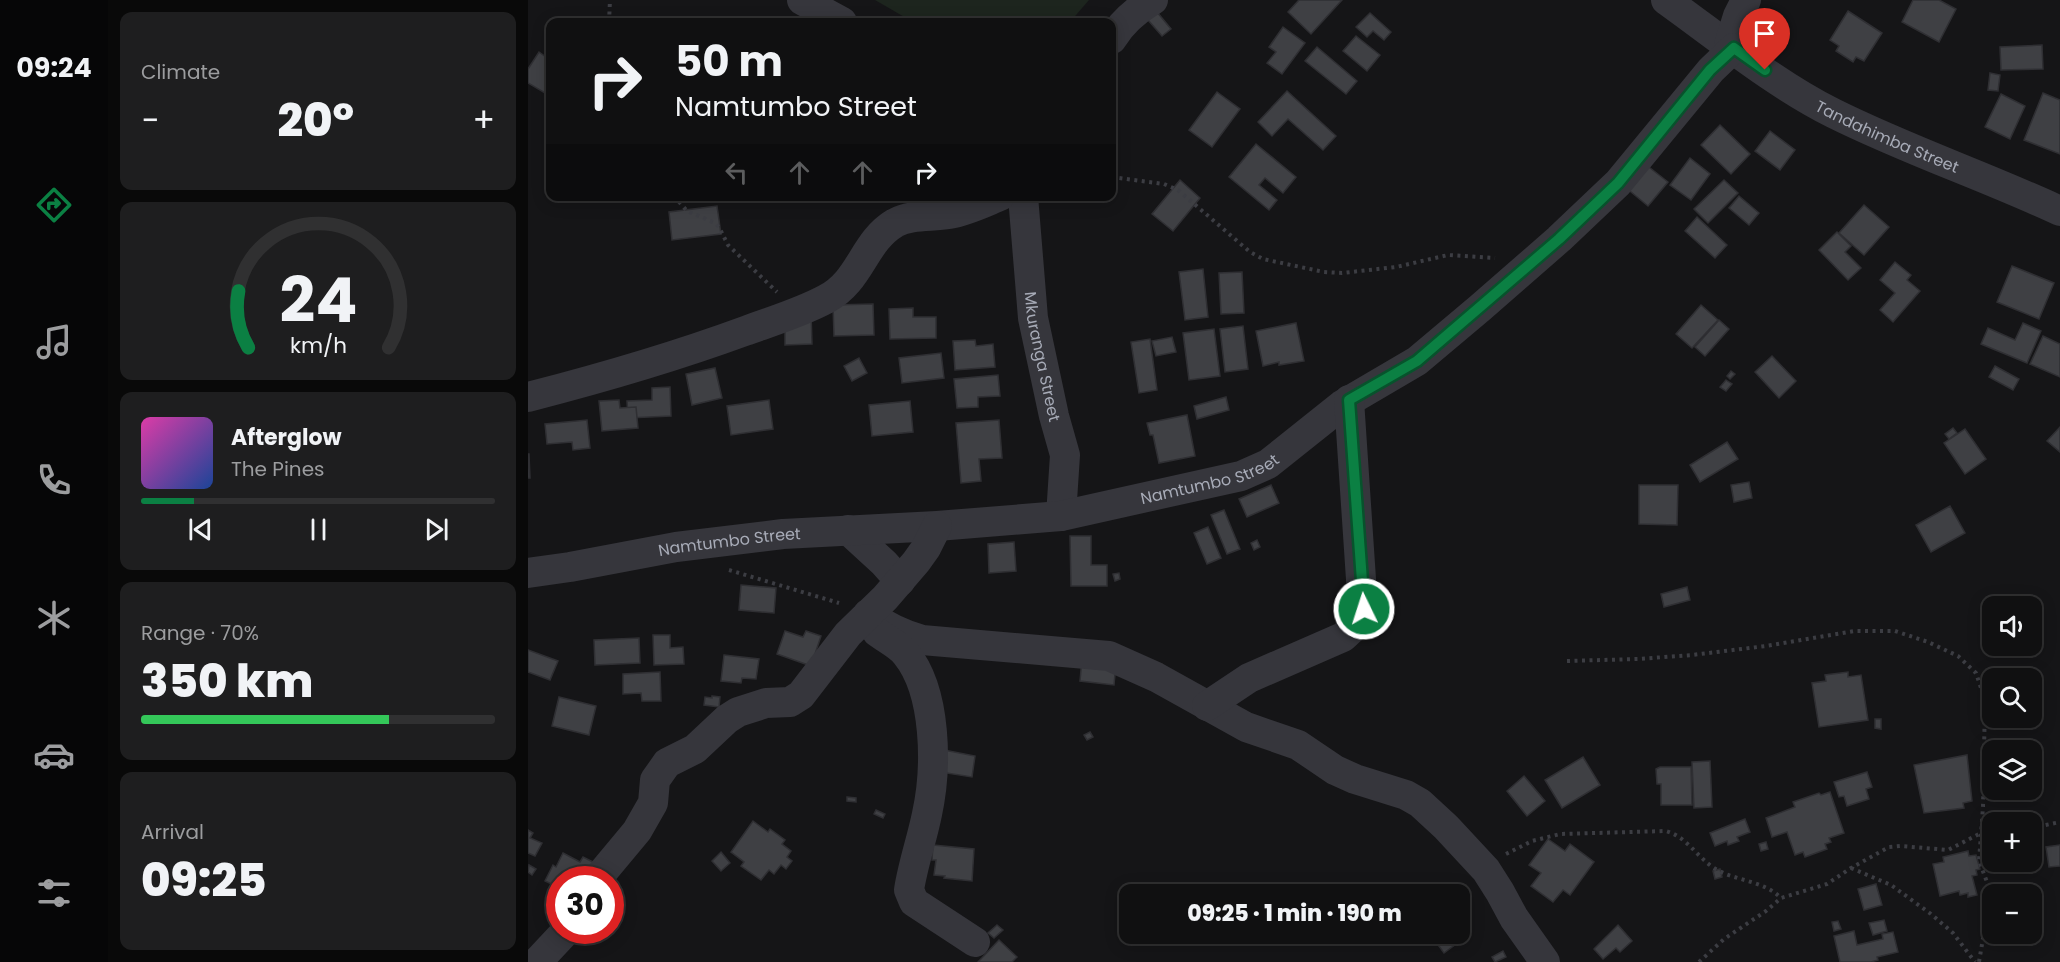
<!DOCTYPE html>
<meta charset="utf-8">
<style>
:root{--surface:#101011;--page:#1e1e1f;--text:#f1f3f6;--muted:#9c9d9f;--line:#303031;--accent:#0b8043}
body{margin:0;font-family:Poppins,sans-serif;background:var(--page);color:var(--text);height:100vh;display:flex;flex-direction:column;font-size:22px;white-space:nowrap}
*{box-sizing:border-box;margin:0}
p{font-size:20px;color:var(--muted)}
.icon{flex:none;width:33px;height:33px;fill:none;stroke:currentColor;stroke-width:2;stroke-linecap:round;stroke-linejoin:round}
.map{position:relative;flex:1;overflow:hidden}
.sheet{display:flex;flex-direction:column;gap:12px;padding:12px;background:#090909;width:420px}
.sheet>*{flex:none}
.guide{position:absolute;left:18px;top:18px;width:570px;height:183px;border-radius:12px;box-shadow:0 3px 15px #0003,0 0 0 2px var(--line);background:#101011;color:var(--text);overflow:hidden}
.fabs{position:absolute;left:1454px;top:596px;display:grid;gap:12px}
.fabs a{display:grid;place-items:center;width:60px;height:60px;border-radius:12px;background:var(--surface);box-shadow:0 3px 15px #0003,0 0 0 2px var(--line);font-size:30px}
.speed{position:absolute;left:18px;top:866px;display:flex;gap:12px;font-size:30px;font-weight:700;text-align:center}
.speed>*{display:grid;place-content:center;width:78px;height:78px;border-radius:50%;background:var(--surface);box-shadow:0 3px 15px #0003,0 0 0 2px var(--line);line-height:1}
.speed .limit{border:9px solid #d22;background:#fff;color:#111}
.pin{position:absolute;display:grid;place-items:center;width:51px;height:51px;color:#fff;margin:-62px -26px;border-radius:50% 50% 50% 0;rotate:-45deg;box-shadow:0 0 6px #0007}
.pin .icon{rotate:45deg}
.me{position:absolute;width:66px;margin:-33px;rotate:356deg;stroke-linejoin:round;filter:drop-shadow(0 0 4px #0008)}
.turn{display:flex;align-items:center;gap:21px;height:126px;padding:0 30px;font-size:27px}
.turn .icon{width:78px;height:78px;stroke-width:2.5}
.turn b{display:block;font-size:42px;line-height:51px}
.lanes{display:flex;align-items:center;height:57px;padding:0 30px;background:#0003;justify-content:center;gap:30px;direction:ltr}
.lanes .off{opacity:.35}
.big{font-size:45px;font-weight:800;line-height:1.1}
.sheet .tile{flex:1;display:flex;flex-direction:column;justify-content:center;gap:9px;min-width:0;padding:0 21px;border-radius:12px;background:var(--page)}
.sheet .dial{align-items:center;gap:0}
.dial svg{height:156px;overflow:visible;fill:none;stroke:var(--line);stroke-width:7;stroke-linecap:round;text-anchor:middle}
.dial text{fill:var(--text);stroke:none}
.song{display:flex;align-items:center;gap:18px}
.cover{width:72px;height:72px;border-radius:9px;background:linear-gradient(135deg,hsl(320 70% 55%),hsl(220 70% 35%))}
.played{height:6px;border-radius:3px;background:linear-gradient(90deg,var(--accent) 15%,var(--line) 15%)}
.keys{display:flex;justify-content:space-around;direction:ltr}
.heat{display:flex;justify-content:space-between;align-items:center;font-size:33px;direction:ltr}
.charge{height:9px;border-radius:4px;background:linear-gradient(90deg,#34c759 70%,var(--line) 0)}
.trip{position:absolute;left:591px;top:884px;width:351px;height:60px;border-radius:12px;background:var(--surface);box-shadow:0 3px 15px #0003,0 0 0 2px var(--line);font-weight:800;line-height:60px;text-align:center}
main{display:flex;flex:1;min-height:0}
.menu{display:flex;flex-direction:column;width:108px;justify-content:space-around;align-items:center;background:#060607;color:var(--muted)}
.menu .icon{width:42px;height:42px}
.menu .current{color:var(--accent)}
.menu b{font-size:27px;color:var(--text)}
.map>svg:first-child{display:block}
.green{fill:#1d251e}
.building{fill:#3f4044;stroke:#2f2f33;stroke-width:1.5}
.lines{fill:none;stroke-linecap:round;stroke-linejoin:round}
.path{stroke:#3c3d43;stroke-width:4;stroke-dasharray:3 4.5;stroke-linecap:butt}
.street{stroke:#36363c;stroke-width:30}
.route-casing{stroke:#07532c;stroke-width:15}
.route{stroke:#0b8043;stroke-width:10}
.labels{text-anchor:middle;stroke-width:6;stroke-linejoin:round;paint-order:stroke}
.street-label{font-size:16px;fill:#a7abb7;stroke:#101012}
</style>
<main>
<nav class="menu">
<b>09:24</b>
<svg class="icon current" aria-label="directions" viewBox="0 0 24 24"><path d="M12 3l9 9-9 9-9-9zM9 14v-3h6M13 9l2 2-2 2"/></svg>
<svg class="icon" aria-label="music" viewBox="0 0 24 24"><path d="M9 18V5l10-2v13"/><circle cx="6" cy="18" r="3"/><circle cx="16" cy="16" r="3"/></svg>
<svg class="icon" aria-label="phone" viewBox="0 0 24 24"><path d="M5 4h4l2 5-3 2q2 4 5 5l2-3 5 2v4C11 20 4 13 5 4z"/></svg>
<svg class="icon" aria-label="climate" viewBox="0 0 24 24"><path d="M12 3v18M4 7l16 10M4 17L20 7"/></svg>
<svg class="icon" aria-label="car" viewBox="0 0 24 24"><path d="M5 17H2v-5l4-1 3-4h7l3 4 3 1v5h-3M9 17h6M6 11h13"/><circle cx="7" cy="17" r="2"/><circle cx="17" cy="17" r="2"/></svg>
<svg class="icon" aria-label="filters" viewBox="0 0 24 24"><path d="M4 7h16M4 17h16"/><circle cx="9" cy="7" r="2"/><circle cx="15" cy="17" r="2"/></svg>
</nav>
<section class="sheet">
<div class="tile"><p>Climate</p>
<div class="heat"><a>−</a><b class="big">20°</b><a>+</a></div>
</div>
<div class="tile dial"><svg viewBox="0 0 100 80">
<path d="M14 69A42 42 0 1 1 86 69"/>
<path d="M14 69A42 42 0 0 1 9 40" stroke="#0b8043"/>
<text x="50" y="56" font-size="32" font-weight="700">24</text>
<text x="50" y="72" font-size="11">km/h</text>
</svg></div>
<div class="tile">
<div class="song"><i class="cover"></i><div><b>Afterglow</b><p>The Pines</p></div></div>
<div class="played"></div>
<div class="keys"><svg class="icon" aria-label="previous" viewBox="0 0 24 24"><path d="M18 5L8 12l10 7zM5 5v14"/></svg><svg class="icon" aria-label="pause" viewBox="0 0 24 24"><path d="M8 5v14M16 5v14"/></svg><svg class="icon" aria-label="next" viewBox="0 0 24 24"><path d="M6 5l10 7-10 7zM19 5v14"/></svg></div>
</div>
<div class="tile"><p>Range · 70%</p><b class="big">350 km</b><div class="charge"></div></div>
<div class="tile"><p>Arrival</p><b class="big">09:25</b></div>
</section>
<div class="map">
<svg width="1532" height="962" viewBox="0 0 1532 962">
<rect width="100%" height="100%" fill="#151517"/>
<polygon class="green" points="347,0 561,0 542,22 385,22"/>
<g class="building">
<polygon points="771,0 814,0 783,34 760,12"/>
<polygon points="1385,0 1411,0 1428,9 1411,42 1374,22"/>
<polygon points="1320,11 1354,33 1336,61 1328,57 1325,62 1308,51 1311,46 1302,40"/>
<polygon points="629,12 643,29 634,36 620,20"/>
<polygon points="842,13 863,32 856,40 845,31 839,37 828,27"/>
<polygon points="755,27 777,43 754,74 739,63 748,52 741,47"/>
<polygon points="828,36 852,55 839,71 815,51"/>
<polygon points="1514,45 1515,69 1473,70 1472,47"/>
<polygon points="789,47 829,81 818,94 777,61"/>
<polygon points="11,52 22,60 22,96 0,83 0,69"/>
<polygon points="1462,73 1472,75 1470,91 1460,90"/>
<polygon points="759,91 808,136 795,150 760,119 744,136 730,122"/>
<polygon points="689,92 712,109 684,147 661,130"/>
<polygon points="1515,93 1532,100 1532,154 1496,140"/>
<polygon points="1473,94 1497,106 1482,139 1457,127"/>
<polygon points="1192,125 1222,154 1203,174 1173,145"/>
<polygon points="1242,131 1267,150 1252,170 1227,151"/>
<polygon points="728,144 768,177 755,193 737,178 731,185 749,200 741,210 701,177"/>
<polygon points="1162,158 1182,174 1163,200 1142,185"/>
<polygon points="1117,164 1140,182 1120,206 1097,187"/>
<polygon points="652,180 672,198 645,231 624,214"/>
<polygon points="1196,180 1210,193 1180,223 1166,209"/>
<polygon points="1211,196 1231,213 1221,225 1201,208"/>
<polygon points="1336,205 1361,227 1336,255 1311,233"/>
<polygon points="189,206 193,234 144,240 141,212"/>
<polygon points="1169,217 1199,245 1187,258 1157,231"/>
<polygon points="1309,232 1323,246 1317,252 1333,268 1320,280 1291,250"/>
<polygon points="1367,262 1383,275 1379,280 1392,291 1365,322 1352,310 1367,293 1352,280"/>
<polygon points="1484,266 1526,283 1511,319 1469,302"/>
<polygon points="675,269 680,317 657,320 651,272"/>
<polygon points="714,272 716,313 693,314 691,273"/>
<polygon points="345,304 346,335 306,336 305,305"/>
<polygon points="1173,305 1190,320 1164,348 1148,334"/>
<polygon points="385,308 385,317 408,317 408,338 362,339 361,309"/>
<polygon points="257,312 283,312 284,344 257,345"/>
<polygon points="1191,320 1201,329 1177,356 1167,347"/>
<polygon points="768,323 776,361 751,365 751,362 735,366 728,331"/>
<polygon points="1495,323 1513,331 1499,363 1453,344 1460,328 1487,340"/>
<polygon points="715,326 720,369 697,372 692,329"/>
<polygon points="686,329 692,376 661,380 655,333"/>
<polygon points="1515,336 1532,344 1532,377 1502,364"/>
<polygon points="644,337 648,352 628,356 624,341"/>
<polygon points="622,339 629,390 611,393 603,342"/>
<polygon points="447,340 448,346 465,344 467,367 427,370 425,341"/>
<polygon points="413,353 416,378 374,383 371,358"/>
<polygon points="1244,356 1268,381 1251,398 1227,372"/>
<polygon points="331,358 339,373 324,381 316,366"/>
<polygon points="1467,366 1491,379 1485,390 1461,377"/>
<polygon points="187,368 194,398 164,405 158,374"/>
<polygon points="1203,371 1207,374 1202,379 1199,376"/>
<polygon points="470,375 472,396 450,397 450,407 429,408 426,379"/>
<polygon points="1198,380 1204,384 1198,391 1192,387"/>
<polygon points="142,387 143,416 100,418 99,401 124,400 124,388"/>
<polygon points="698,397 701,410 669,419 666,406"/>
<polygon points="91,400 92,408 108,407 110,428 74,431 71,401"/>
<polygon points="241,400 245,429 203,435 199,406"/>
<polygon points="382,401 385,432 344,436 341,405"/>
<polygon points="659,415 667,456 631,463 625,435 622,435 619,423"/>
<polygon points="59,420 62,448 45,450 44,442 19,444 17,424"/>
<polygon points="471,420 474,458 451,459 453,481 433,483 428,423"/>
<polygon points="1532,427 1532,452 1519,441"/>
<polygon points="1425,428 1429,433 1421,439 1417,434"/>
<polygon points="1437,429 1458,459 1437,474 1416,443"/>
<polygon points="1199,442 1210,459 1172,482 1162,465"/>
<polygon points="0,454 1,454 2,478 0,478"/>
<polygon points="1221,482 1224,498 1206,502 1203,485"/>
<polygon points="743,485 751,503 719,517 711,499"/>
<polygon points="1111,485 1150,485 1149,525 1111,524"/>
<polygon points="1422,506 1437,533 1403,552 1388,525"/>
<polygon points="696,510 712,549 699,554 683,515"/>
<polygon points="680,527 693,558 679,564 666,533"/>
<polygon points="542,536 563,536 563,565 579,565 579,586 543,586"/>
<polygon points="729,540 732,547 726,550 723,543"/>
<polygon points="486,542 488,571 461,573 460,544"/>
<polygon points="591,573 592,579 587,581 585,574"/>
<polygon points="213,585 248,588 246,613 211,610"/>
<polygon points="1159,587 1162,600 1136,607 1133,594"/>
<polygon points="257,631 275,637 278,631 293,636 283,666 249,654"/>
<polygon points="125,635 142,635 142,648 155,647 156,664 126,665"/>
<polygon points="111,638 112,663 67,665 66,640"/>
<polygon points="0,650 30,661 22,680 0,672"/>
<polygon points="196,655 231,659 228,679 214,678 213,683 193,681"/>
<polygon points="554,659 588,663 586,685 552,681"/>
<polygon points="132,672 133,701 114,701 113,693 95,694 95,674"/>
<polygon points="1320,672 1320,677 1333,675 1340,720 1291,727 1284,683 1298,681 1297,675"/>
<polygon points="184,696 192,697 191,707 176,705 177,697 184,698"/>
<polygon points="31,697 68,706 61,735 24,726"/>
<polygon points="1347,719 1353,719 1353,729 1347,728"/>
<polygon points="562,732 565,737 559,740 556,735"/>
<polygon points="416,750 447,756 444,777 412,772"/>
<polygon points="1439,755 1444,801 1435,803 1436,808 1396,813 1386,765"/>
<polygon points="1055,757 1072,785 1034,808 1017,780"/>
<polygon points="1182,761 1184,807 1166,808 1164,762"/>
<polygon points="1132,767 1163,767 1164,805 1133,805 1133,784 1129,784 1128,769"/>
<polygon points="1339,772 1344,787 1338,789 1341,799 1319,806 1316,796 1311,797 1306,782"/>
<polygon points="996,776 1017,801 999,816 979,791"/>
<polygon points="1302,792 1316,833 1301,838 1303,842 1297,844 1299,849 1277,857 1275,852 1267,855 1259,832 1244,837 1238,818 1267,807 1265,802 1291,793 1293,795"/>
<polygon points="319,797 328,798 328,802 319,801"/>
<polygon points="348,810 357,814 355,818 346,814"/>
<polygon points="1217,819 1222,832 1209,837 1211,841 1200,845 1199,841 1187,846 1182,833"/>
<polygon points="225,821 240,832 242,829 257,840 254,844 263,851 259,857 264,861 258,869 253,865 246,874 241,870 233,880 213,866 216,862 203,852"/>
<polygon points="0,830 5,833 2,838 14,843 7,856 0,853"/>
<polygon points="1020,839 1037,851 1042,844 1066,862 1042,895 1035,890 1025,902 1003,886 1013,873 1001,865"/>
<polygon points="1238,842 1240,849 1233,851 1231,844"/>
<polygon points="405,845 446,849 444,881 416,878 417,876 406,875 408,860 404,860"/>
<polygon points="1507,845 1509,868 1481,870 1480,861 1503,861 1503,846"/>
<polygon points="1532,845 1532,866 1521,867 1518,847"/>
<polygon points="1440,851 1441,856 1448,855 1452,869 1448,870 1449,875 1444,876 1449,895 1440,897 1440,893 1432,895 1431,891 1412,896 1405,864 1416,862 1415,857"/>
<polygon points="193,852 202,863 193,871 184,861"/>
<polygon points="35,853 52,862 55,857 69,864 66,879 32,879 32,888 17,881 25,865 28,867"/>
<polygon points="1,865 8,869 4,875 0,872"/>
<polygon points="1192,869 1194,877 1187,879 1185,871"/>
<polygon points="886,883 894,894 876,894 874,891"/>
<polygon points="1348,884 1354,905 1336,910 1330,889"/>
<polygon points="1461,891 1462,900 1456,901 1455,892"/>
<polygon points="1356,920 1359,931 1345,935 1341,923"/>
<polygon points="1310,921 1313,929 1306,931 1304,922"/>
<polygon points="469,925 475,930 466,938 460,933"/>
<polygon points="1090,925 1104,941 1092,952 1088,948 1075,959 1066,949"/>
<polygon points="1326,931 1329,945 1355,939 1354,934 1365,932 1370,952 1349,957 1350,960 1343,962 1312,962 1306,936"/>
<polygon points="932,932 936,938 916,953 905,938 912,933"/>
<polygon points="471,940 489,957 484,962 450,962"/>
<polygon points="975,951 978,957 967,962 964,957"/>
</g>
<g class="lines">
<g class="path">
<polyline points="81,22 82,0"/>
<polyline points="584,177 636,184 650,190 722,252 735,259 796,272 814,273 868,267 920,255 967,258"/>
<polyline points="146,196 159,211 187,223 191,227 200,245 249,292"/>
<polyline points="201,570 311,603"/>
<polyline points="1039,661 1110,659 1164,655 1238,646 1326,631 1367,631 1400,642 1430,656 1448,673 1457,700 1455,807 1451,861 1459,882 1461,903 1451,962"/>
<polyline points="1503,828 1532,822"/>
<path d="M978,854L1004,841L1032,834L1138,831C1159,837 1168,856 1186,868C1206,881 1235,880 1253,898"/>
<polyline points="1323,868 1363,885 1403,914 1425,933 1447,962"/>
<polyline points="1171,962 1196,939 1238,911 1253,898 1299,884 1323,868 1361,847 1372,846 1420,850 1453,833 1464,832"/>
</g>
<g class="street">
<polyline points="274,0 314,22"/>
<path id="s1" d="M1138,0C1191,38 1247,84 1305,113C1379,150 1457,176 1532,211"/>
<path d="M584,39C594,22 607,11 625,0"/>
<polyline points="1201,45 1210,16 1218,0"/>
<path id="s2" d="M495,196L505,318L526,416L537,455L533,516"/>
<path d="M0,397C74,378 146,357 217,331C244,321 272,313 298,299C333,281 335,242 367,223C383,214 403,217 421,214C439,211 455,203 472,196"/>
<polyline points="320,530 356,563 372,581"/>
<path id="s3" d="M0,573L42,567L148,547L255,534L409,526L533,516L713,476L740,464L814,405L889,361L952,308L1031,239L1090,183L1183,70L1206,48"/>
<path d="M340,614C357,626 373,634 394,640L581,656L628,677L718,727L770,745L807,770L827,779L878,795L892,803L918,827L958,870L972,892L986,918L1017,962"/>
<path d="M349,632C358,639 371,645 378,654C409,692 409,768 399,814C394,839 385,864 381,890L386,902L447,942"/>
<polyline points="679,706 721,678 815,637 827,626 835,609 821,400"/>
<polyline points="69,879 109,831 125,803 127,780 139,763 167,749 199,719 210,712 238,703 262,702 273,695 320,634 357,598 388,562 398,548 409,526"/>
<polyline points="9,962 39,930"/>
</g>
</g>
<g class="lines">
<g class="route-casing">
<polyline id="route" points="836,609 821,400 889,361 1031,239 1090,183 1182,70 1206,48 1237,70"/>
</g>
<use href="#route" class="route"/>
</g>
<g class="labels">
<g class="street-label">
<text dy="6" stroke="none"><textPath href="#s1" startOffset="261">Tandahimba Street</textPath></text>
<text dy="6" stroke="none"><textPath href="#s2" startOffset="162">Mkuranga Street</textPath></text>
<text dy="6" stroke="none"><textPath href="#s3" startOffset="690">Namtumbo Street</textPath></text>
<text dy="6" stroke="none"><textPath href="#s3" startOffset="204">Namtumbo Street</textPath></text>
</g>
</g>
</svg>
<div class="fabs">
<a><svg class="icon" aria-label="sound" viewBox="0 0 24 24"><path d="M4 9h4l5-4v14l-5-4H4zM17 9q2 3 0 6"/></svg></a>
<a><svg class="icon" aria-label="search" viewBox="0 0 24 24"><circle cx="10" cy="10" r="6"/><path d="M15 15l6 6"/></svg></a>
<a><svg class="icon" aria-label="layers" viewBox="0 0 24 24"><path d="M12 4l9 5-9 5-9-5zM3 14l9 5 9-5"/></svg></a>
<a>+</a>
<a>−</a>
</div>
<div class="speed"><div class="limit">30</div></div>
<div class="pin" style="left:1237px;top:70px;background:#d93025"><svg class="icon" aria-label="arrive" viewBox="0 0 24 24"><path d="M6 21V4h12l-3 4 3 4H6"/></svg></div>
<svg class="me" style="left:836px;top:609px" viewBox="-20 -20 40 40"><circle r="17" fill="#0b8043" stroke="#fff" stroke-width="3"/><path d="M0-11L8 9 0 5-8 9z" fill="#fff"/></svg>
<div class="trip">09:25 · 1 min · 190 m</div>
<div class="guide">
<div class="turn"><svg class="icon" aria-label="right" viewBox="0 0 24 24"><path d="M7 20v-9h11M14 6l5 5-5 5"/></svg><div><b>50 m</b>Namtumbo Street</div></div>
<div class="lanes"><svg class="icon off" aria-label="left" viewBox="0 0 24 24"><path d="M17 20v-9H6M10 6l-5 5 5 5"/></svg><svg class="icon off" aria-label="ahead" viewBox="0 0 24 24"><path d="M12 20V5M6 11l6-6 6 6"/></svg><svg class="icon off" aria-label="ahead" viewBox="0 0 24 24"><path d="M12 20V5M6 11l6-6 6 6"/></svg><svg class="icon" aria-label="right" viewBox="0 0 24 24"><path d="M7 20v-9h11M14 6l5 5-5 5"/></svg></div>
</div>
</div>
</main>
